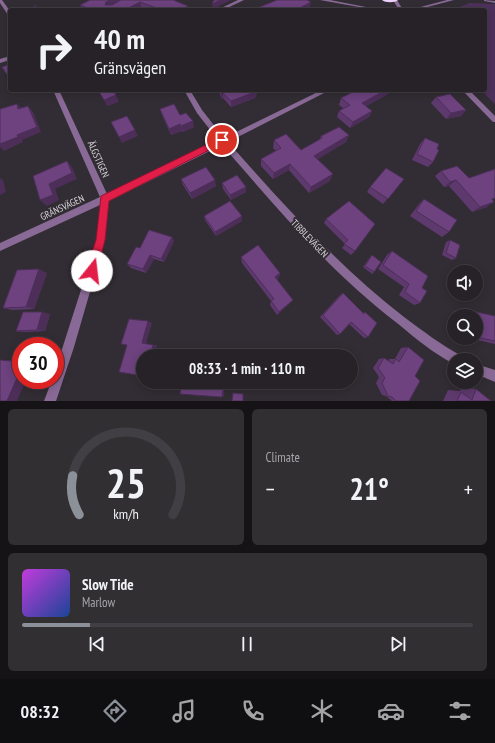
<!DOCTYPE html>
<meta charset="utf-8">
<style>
:root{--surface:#262227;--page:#322f33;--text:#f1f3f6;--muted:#a4a4a7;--line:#423f44;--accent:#8c9099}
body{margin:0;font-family:"PT Sans Narrow",sans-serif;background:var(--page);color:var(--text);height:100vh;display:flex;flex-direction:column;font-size:15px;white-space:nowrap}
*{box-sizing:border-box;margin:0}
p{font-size:13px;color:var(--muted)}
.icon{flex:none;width:22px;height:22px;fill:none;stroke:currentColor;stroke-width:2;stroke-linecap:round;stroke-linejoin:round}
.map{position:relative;height:401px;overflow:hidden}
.details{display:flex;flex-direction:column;gap:8px;padding:8px;background:#151315;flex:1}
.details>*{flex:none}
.hud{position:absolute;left:8px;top:8px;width:479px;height:84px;border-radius:4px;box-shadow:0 2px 10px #0003,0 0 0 1px var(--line);background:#262227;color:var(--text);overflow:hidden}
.fabs{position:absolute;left:447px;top:265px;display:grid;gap:8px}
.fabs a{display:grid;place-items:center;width:36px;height:36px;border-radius:50%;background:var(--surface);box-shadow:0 2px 10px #0003,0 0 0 1px var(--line);font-size:20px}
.speed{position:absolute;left:12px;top:337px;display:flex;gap:8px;font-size:20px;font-weight:700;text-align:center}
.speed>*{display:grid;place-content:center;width:52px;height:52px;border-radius:50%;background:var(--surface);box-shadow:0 2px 10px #0003,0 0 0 1px var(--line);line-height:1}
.speed .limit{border:6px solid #d22;background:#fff;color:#111}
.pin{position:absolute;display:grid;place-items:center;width:34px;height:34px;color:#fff;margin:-17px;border:2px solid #fff;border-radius:50%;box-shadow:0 1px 4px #0007}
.me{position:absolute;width:44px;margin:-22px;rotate:16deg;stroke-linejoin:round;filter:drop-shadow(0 0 3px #0008)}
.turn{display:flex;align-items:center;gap:14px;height:84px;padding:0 20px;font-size:18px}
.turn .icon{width:52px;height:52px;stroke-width:2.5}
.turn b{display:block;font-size:28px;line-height:34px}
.big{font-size:30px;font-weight:700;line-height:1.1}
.details .widget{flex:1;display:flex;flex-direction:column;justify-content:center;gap:6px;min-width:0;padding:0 14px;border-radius:6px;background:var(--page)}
.details .dial{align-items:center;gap:0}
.dial svg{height:104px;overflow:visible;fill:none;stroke:var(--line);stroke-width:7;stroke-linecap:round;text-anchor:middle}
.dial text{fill:var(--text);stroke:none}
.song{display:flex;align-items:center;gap:12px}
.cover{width:48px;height:48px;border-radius:6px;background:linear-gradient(135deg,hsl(290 70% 55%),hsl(220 70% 35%))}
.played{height:4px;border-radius:2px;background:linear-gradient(90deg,var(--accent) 15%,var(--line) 15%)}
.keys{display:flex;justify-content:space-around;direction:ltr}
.heat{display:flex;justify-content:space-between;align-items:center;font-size:22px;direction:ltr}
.details .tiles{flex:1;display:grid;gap:8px;grid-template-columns:1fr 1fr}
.widget:last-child{grid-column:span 2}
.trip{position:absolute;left:136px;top:349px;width:222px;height:40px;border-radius:20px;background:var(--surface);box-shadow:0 2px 10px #0003,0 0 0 1px var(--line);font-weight:700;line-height:40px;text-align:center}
.tabs{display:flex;height:64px;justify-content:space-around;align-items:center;background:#0f0e10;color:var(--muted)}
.tabs .icon{width:28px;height:28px}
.tabs .on{color:var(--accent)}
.tabs b{font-size:18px;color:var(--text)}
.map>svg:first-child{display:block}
.green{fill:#4e315b}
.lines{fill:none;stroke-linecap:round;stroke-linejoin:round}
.path{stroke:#7d797f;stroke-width:1.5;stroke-dasharray:2 1.5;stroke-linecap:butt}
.service{fill:#896a96;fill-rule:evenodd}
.minor{fill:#896a96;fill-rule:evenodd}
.tertiary{fill:#896a96;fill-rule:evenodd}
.motorway{fill:#eed0fc;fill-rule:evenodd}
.wall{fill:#5e396d}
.shaded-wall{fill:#4c2e59}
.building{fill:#6d427f;stroke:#4c2e59}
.route{fill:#e11d48;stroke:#92132f}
.labels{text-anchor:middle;stroke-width:4;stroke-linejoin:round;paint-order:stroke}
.street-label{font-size:10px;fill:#d4d1d6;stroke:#322d34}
</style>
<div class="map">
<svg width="495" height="401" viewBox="0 0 495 401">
<rect width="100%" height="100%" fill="#322d34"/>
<polygon class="green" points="470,3 495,4 495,104 481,90 485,90 485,10 451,10"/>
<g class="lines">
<polyline class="path" points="371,8 386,10"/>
<polygon class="service" points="447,0 454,0 416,10 409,10"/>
<g class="minor">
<polygon points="0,0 2,0 10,11 10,15 8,15 0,3"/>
<polygon points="238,0 244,0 223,10 217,10"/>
<polygon points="320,0 330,0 366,7 364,8"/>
<polygon points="484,0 495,1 495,3 484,1"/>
<polygon points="10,56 10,60 0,63 0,59"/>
<path d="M53,90H59L107,194L218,140L197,113L184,90H190L202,110L224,138L322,90H330L228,142C283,204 338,266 404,317C423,331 441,345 462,356L463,360H454V364C433,353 415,338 397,323C330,272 277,208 222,145L109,201L105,240L74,347L56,401H44L52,380H55V371L97,240L100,205L0,251V243L100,197Z"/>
<polygon points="476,364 495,370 495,382 476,374"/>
</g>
<g class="tertiary">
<polygon points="393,0 397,0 403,10 399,10"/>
<polygon points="462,90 469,90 495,116 495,122 493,122"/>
</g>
<path class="motorway" d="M382,0H398C395,3 385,3 382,0Z"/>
</g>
<g class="wall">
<polygon points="173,0 188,6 188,9 190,10 146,10 142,8 139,10 83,10 80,5"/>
<polygon points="218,90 258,90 255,98 231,107 223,98 222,99"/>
<polygon points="353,90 390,90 388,94 366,106 372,111 369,117 350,128 337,117 339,111 343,108 339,105 341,98 352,92"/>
<polygon points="436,97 466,110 461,116 446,119 431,103"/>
<polygon points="160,109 180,115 194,127 183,132 182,131 171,135 162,115"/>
<polygon points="349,135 346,142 317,159 330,181 309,193 289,170 273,179 261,166 261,159 276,151 273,148 274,140 301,150 319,140 321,136"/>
<polygon points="425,138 437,149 433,162 428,167 412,160 420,144"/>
<polygon points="441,171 469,178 487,207 472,212 449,186 444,187 435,176"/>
<polygon points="181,179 216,186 192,199 183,185"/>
<polygon points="404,179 383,204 367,192 370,187"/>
<polygon points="222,183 246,192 231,200 223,189"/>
<polygon points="424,199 449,232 442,237 410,216 419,204"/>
<polygon points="349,201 355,251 351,255 342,248 345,244 324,223 326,219"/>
<polygon points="204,216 242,216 242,221 216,236 205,220"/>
<polygon points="172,237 174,241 164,262 154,259 146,273 131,268 127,264 140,248"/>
<polygon points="450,240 456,258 452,260 442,255 446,242"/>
<polygon points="392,251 422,288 420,303 414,305 399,295 404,287 378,269 387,255"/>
<polygon points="372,255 374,272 372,274 363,267 370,257"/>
<polygon points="241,257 280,273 279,277 277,279 290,303 277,315 270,305 271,301 242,263"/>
<polygon points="47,273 34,309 12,310 3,308"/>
<polygon points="343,293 363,313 365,312 368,337 364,338 349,324 340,334 337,335 320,317 340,295"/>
<polygon points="463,309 495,316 495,344 468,338 476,338 476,316 455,316 454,311"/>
<polygon points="50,314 45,331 25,332 16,331"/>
<polygon points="408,347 415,376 409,401 392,401 386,396 382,395 376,383 379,377 373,368 379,359 384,358 389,361 389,359 395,359 401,348"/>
<polygon points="0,360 21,361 21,380"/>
<polygon points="462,387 476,389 491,401 443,401 448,390 460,391"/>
</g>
<g class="shaded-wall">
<polygon points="110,0 123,0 108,9 105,5 106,2"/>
<polygon points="221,0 231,0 213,9 212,4"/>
<polygon points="140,2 142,8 139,10 125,10"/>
<polygon points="311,2 310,7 304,10 296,10"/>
<polygon points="256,90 258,90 255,98 231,107 231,101"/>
<polygon points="386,90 390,90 388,94 359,110 362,103"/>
<polygon points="221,93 223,93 223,98 222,99"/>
<polygon points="116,95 119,102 107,106 104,100"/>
<polygon points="17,104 22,109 18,109"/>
<polygon points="28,106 33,112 41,132 22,140 23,142 4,151 0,147 0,144 17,135"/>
<polygon points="466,110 461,116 446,119 451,113"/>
<polygon points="372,111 369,117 350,128 353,122"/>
<polygon points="193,121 194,127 183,132 181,126"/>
<polygon points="180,124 182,131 171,135 169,129"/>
<polygon points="135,130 138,136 122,143 119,137"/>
<polygon points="349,135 346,142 312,163 314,156"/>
<polygon points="67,161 72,167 77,179 55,189 59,200 47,206 40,200 49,184"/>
<polygon points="290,164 289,170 273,179 274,173"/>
<polygon points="333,174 330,181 309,193 311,187"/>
<polygon points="0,178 3,180 6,192 0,195"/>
<polygon points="215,180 216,186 192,199 190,193"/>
<polygon points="456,180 449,186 444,187 450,182"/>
<polygon points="246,187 246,192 231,200 230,195"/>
<polygon points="494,202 487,207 472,212 480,207"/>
<polygon points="242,216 242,221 216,236 215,232"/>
<polygon points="172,237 174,241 164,262 161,259"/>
<polygon points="150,255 154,259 146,273 143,269"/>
<polygon points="39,269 47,273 34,309 26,307"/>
<polygon points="280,273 279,277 274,281 275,277"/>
<polygon points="293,300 290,303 277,315 279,312"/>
<polygon points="42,312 50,314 45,331 37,330"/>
<polygon points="148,321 152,323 146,344 142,343"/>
<polygon points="153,345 157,345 154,356 150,356"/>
<polygon points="21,369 21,380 26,380 17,401 7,401"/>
<polygon points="224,382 225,382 224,396 222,397"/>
</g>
<g class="building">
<polygon points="90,0 110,0 106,2 105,5 112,5 121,0 173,0 188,6 184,8 190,10 162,10 140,2 125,10 93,10 80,5"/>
<polygon points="214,0 221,0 212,4"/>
<polygon points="277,0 307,0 311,2 296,10 252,10"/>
<polygon points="34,5 41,10 37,10"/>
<polygon points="10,64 10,79 2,67"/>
<polygon points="98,90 113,90 116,95 104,100"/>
<polygon points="220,90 256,90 255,92 231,101 223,93 221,93"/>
<polygon points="357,90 386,90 362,103 372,111 353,122 339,111 350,105 341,98"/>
<polygon points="450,94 466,110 451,113 436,97"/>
<polygon points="17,104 18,109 28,106 37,127 17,135 18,137 0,144 0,109"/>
<polygon points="174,104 180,115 186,113 193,121 181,126 180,124 169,129 160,109"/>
<polygon points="127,116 135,130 119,137 111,122"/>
<polygon points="339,127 349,135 314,156 333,174 311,187 290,164 274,173 261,159 281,148 274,140 286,134 301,150 322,138 321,136"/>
<polygon points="425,138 439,144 437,149 439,150 433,162 417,154"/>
<polygon points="67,161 72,173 49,184 53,195 40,200 33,176"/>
<polygon points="457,166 469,178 495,169 495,198 492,199 494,202 480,207 456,180 450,182 441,171"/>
<polygon points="206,167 215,180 190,193 181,179"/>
<polygon points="386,168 404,179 388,199 370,187"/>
<polygon points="237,175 246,187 230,195 222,183"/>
<polygon points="424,199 457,220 449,232 416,211"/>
<polygon points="230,201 242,216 215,232 204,216"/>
<polygon points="349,201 375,224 355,251 344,244 348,240 326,219"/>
<polygon points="149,230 172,237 161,259 150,255 143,269 127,264 136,247 140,248"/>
<polygon points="450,240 460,245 456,258 446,253"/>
<polygon points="258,245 280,273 275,277 293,300 279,312 271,301 274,299 241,257"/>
<polygon points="392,251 428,276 422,288 427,291 420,303 405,292 409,284 383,265"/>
<polygon points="372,255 381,262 374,272 365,266"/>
<polygon points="39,269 26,307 3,308 17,270"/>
<polygon points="343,293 364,314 365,312 377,323 368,337 351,322 340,334 323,315"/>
<polygon points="463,309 495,316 495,341 476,337 476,316 464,316"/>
<polygon points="23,312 42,312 37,330 16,331"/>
<polygon points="129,319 148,321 142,343 153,345 150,356 143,356 143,376 119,372 127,345 121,344"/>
<polygon points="408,347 424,360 415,376 420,381 409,401 396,401 392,397 388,396 382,383 385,378 378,368 384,358 393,364 396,359 399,362"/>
<polygon points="0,360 21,362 21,369 7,401 0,401"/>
<polygon points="182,382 224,382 222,397 180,394"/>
<polygon points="476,389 491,401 457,401 461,392 472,400"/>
<polygon points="233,393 243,394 243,401 232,401"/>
</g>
<polygon class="route" points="222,137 225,138 225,142 109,201 105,240 97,271 95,274 92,276 88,274 86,271 96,240 101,196"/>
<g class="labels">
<g class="street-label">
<text transform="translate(99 159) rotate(66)" y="4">ÄLGSTIGEN</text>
<text transform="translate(62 207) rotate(-25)" y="4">GRÄNSVÄGEN</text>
<text transform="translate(310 238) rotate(46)" y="4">TIBBLEVÄGEN</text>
</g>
</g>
</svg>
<div class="fabs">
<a><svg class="icon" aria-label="sound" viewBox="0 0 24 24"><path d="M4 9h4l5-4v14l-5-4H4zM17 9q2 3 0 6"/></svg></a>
<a><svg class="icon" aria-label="search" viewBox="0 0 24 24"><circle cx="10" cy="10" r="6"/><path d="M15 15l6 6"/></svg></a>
<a><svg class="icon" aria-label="layers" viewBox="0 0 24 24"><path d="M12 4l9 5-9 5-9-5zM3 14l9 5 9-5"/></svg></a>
</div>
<div class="speed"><div class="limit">30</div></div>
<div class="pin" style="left:222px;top:140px;background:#d93025"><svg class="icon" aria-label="arrive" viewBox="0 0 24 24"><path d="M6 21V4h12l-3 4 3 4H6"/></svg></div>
<svg class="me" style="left:92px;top:271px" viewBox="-20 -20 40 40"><circle r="19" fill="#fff"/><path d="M0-13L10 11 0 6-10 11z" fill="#e11d48"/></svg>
<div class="trip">08:33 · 1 min · 110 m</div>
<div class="hud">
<div class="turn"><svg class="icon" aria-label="right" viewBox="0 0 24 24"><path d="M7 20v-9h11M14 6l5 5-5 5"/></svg><div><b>40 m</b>Gränsvägen</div></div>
</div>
</div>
<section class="details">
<div class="tiles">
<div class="widget dial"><svg viewBox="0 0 100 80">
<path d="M14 69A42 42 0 1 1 86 69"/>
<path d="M14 69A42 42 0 0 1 9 39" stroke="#8c9099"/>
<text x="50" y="56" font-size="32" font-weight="700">25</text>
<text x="50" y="72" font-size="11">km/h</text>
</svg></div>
<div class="widget"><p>Climate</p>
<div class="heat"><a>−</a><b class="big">21°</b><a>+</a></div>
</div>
<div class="widget">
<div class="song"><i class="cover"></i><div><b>Slow Tide</b><p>Marlow</p></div></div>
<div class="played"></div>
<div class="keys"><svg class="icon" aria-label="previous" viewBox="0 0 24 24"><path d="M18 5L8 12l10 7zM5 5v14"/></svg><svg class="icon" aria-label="pause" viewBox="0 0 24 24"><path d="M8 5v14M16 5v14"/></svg><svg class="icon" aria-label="next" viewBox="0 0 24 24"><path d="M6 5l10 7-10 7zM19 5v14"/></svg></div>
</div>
</div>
</section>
<nav class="tabs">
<b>08:32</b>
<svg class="icon on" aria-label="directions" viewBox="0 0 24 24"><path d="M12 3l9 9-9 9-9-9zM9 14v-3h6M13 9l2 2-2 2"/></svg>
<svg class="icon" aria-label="music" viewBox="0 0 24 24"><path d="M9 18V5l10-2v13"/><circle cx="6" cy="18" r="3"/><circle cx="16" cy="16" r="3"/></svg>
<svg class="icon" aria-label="phone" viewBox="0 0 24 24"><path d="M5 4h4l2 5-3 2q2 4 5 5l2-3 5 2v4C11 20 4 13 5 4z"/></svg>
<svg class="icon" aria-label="climate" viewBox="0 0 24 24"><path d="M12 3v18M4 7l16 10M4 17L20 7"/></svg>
<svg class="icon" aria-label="car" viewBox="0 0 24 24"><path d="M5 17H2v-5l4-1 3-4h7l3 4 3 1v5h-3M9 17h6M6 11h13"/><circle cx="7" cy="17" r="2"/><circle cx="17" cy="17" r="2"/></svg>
<svg class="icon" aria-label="filters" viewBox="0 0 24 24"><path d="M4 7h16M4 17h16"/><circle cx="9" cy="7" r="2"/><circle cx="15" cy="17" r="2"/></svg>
</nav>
